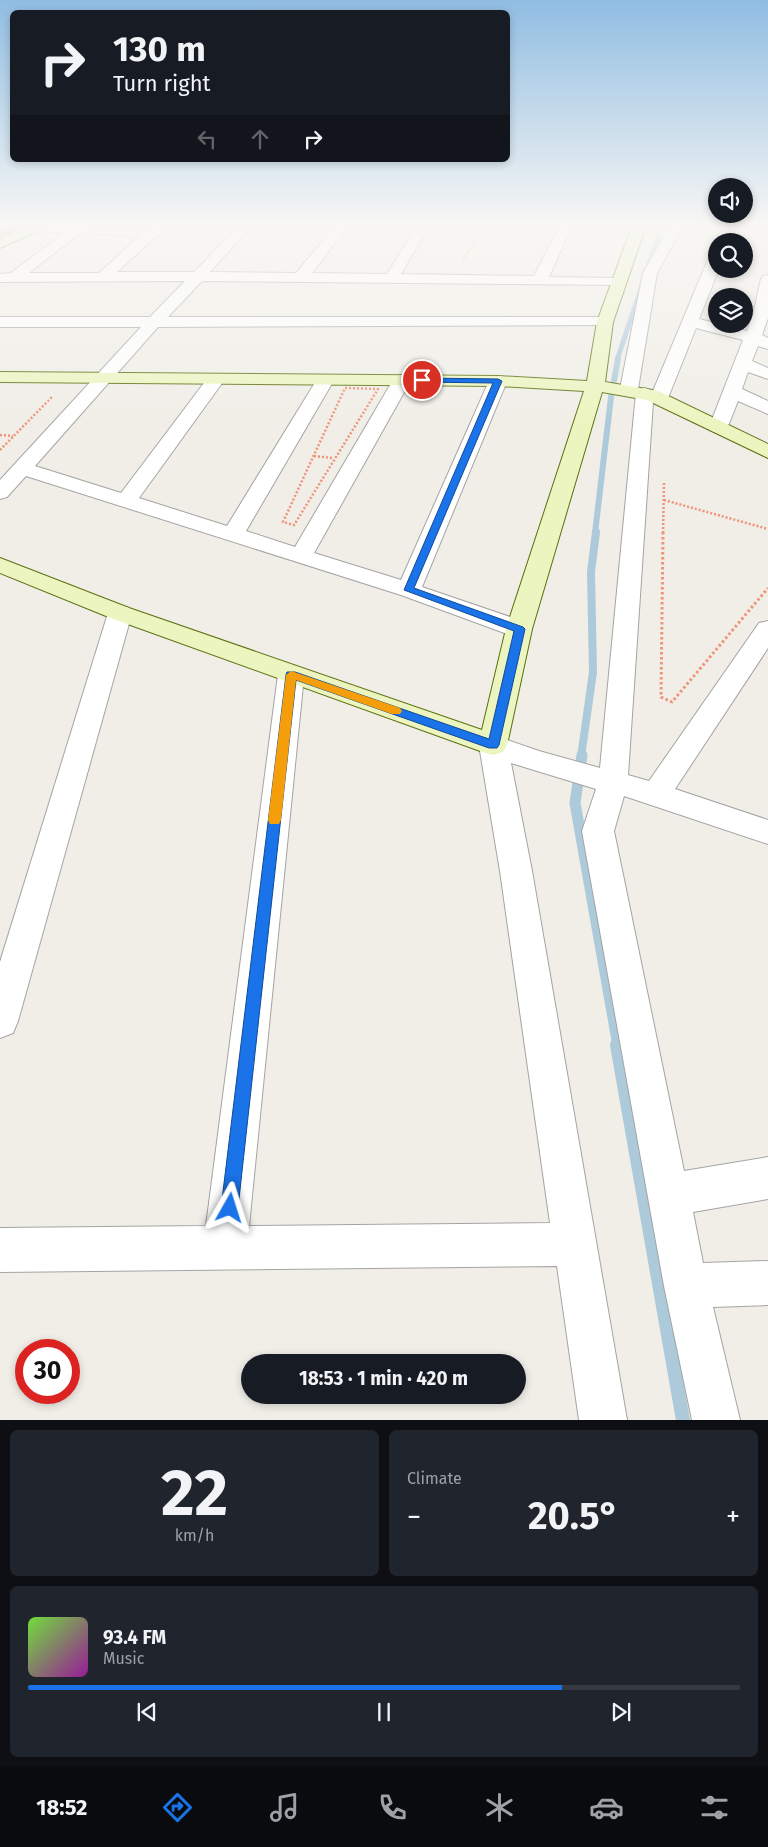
<!DOCTYPE html>
<meta charset="utf-8">
<style>
:root{--surface:#171b24;--page:#20242c;--text:#f1f3f6;--muted:#9ea1a6;--line:#363941;--accent:#1a73e8}
body{margin:0;font-family:"Fira Sans",sans-serif;background:var(--page);color:var(--text);height:100vh;display:flex;flex-direction:column;font-size:19px;white-space:nowrap}
*{box-sizing:border-box;margin:0}
p{font-size:16px;color:var(--muted)}
.icon{flex:none;width:28px;height:28px;fill:none;stroke:currentColor;stroke-width:2;stroke-linecap:round;stroke-linejoin:round}
.map{position:relative;height:1420px;overflow:hidden}
.side{display:flex;flex-direction:column;gap:10px;padding:10px;background:#0d0f14;flex:1}
.side>*{flex:none}
.guide{position:absolute;left:10px;top:10px;width:500px;height:152px;border-radius:8px;box-shadow:0 2px 8px #0003;background:#171b24;color:var(--text);overflow:hidden}
.buttons{position:absolute;left:708px;top:178px;display:grid;gap:10px}
.buttons a{display:grid;place-items:center;width:45px;height:45px;border-radius:50%;background:var(--surface);box-shadow:0 2px 8px #0003;font-size:25px}
.speed{position:absolute;left:15px;top:1339px;display:flex;gap:10px;font-size:25px;font-weight:700;text-align:center}
.speed>*{display:grid;place-content:center;width:65px;height:65px;border-radius:50%;background:var(--surface);box-shadow:0 2px 8px #0003;line-height:1}
.speed .limit{border:8px solid #d22;background:#fff;color:#111}
.pin{position:absolute;display:grid;place-items:center;width:42px;height:42px;color:#fff;margin:-21px;border:2px solid #fff;border-radius:50%;box-shadow:0 1px 5px #0007}
.me{position:absolute;width:55px;margin:-28px;rotate:6deg;stroke-linejoin:round;filter:drop-shadow(0 0 4px #0008)}
.turn{display:flex;align-items:center;gap:18px;height:105px;padding:0 20px;font-size:22px}
.turn .icon{width:65px;height:65px;stroke-width:2.5}
.turn b{display:block;font-size:35px;line-height:42px}
.lanes{display:flex;align-items:center;height:48px;padding:0 20px;background:#0003;justify-content:center;gap:25px;direction:ltr}
.lanes .off{opacity:.35}
.big{font-size:38px;font-weight:700;line-height:1.1}
.side .widget{flex:1;display:flex;flex-direction:column;justify-content:center;gap:8px;min-width:0;padding:0 18px;border-radius:8px;background:var(--page)}
.side .dial{align-items:center;gap:0}
.dial b{font-size:65px;line-height:1}
.song{display:flex;align-items:center;gap:15px}
.cover{width:60px;height:60px;border-radius:8px;background:linear-gradient(135deg,hsl(100 70% 55%),hsl(300 70% 35%))}
.played{height:5px;border-radius:2px;background:linear-gradient(90deg,var(--accent) 75%,var(--line) 75%)}
.keys{display:flex;justify-content:space-around;direction:ltr}
.heat{display:flex;justify-content:space-between;align-items:center;font-size:28px;direction:ltr}
.side .tiles{flex:1;display:grid;gap:10px;grid-template-columns:1fr 1fr}
.widget:last-child{grid-column:span 2}
.trip{position:absolute;left:241px;top:1354px;width:285px;height:50px;border-radius:25px;background:var(--surface);box-shadow:0 2px 8px #0003;font-weight:700;line-height:50px;text-align:center}
.tab-bar{display:flex;height:80px;justify-content:space-around;align-items:center;background:#090b0e;color:var(--muted)}
.tab-bar .icon{width:35px;height:35px}
.tab-bar .current{color:var(--accent)}
.tab-bar b{font-size:22px;color:var(--text)}
.map>svg:first-child{display:block}
.lines{fill:none;stroke-linecap:round;stroke-linejoin:round}
.stream-far4{stroke:#accada;stroke-width:5}
.stream-far3{stroke:#accada;stroke-width:6}
.stream-far2{stroke:#accada;stroke-width:8}
.stream-far1{stroke:#accada;stroke-width:11}
.stream{stroke:#accada;stroke-width:14}
.street-casing{stroke:#a4a4a4;stroke-width:2}
.secondary-casing{stroke:#5a700e;stroke-width:2}
.highway-casing{stroke:#cd3557;stroke-width:2}
.path-far2{stroke:#ef9379;stroke-width:2;stroke-dasharray:1 1;stroke-linecap:butt}
.path-far1{stroke:#ef9379;stroke-width:2.5;stroke-dasharray:2 2;stroke-linecap:butt}
.path{stroke:#ef9379;stroke-width:3;stroke-dasharray:2.5 2.5;stroke-linecap:butt}
.street{fill:#fff;fill-rule:evenodd}
.secondary{fill:#ecf5c0;fill-rule:evenodd}
.highway{fill:#e1969b;fill-rule:evenodd}
.route{fill:#1a73e8;stroke:#114b97}
.slow{fill:#f59e0b}
</style>
<div class="map">
<svg width="768" height="1420" viewBox="0 0 768 1420">
<rect width="100%" height="100%" fill="#f0eee7"/>
<g class="lines">
<polyline class="stream-far4" points="617,360 662,226"/>
<polyline class="stream-far3" points="595,533 611,397 618,359"/>
<polyline class="stream-far2" points="581,757 593,672 591,572 596,532"/>
<polyline class="stream-far1" points="582,755 575,803 618,1046"/>
<polyline class="stream" points="617,1045 683,1420"/>
<g class="street-casing">
<g id="street">
<path d="M28,226H87L148,229L152,226H164L163,230L117,272H194L239,226H252L210,272L296,273L335,226H348L312,273L387,274L417,226H429L401,274L534,276L560,226H572L549,277L618,278L623,279L625,282L623,285L202,281L168,317H605L611,319L613,322L611,325L158,327L35,466L121,493L210,375L216,374L222,375L225,379L139,498L227,526L319,376L325,375L331,376L334,380L246,531L295,547L393,380L396,376L402,375L408,376L411,380L314,553L401,580L489,381L492,377L498,376L504,377L507,381L422,587L528,623L532,629L528,635L519,637L510,635L401,595L26,476L7,497L0,499V480L141,327H0V317H150L185,281L0,282V274L11,273L64,233L34,231L29,230ZM80,233L140,236L99,273H29Z"/>
<polygon points="670,226 683,226 657,273 638,389 635,393 629,394 623,393 620,389 643,273"/>
<polygon points="723,226 736,226 730,241 716,241"/>
<polygon points="716,253 716,269 719,269 699,319 747,331 753,315 761,279 763,276 768,275 768,318 762,335 768,338 768,349 758,346 752,361 768,368 768,379 748,372 742,389 768,401 768,414 738,401 726,431 719,433 712,431 709,427 743,340 696,328 668,398 665,402 653,402 628,775 649,781 759,623 768,621 768,648 675,789 768,820 768,844 624,796 614,831 684,1171 768,1157 768,1199 693,1212 703,1263 768,1261 768,1305 713,1307 740,1420 692,1420 664,1286 582,831 596,789 511,763 532,871 627,1420 579,1420 557,1266 0,1272 0,1228 206,1226 278,675 282,669 291,666 300,669 304,675 249,1226 550,1223 500,871 479,745 483,738 493,735 539,751 600,768 636,393 639,389 645,388 653,391 709,257 711,254"/>
<polygon points="120,605 129,608 132,613 18,1021 13,1033 0,1038 0,962 108,613 111,608"/>
</g>
</g>
<g class="secondary-casing">
<g id="secondary">
<polygon points="27,226 44,226 42,229 0,248 0,239"/>
<polygon points="632,226 646,226 613,322 605,382 658,391 768,444 768,458 647,400 602,392 532,629 507,745 503,752 493,755 483,752 111,618 0,573 0,558 129,608 482,730 506,629 584,391 498,386 0,382 0,372 498,376 587,381 597,322"/>
</g>
</g>
<g class="highway-casing">
<polygon id="highway" points="0,226 18,226 16,229 0,235"/>
</g>
<g class="path-far2">
<polyline points="477,226 483,229 492,226"/>
<polyline points="492,227 543,231"/>
<polyline points="463,260 483,229"/>
</g>
<g class="path-far1">
<polygon points="345,388 378,389 294,525 283,522"/>
<polyline points="0,435 13,436"/>
<polyline points="0,450 52,397"/>
<polyline points="314,456 332,458"/>
<polyline points="664,500 768,529"/>
<polyline points="663,533 664,483"/>
</g>
<polyline class="path" points="663,532 661,697 672,702 768,588"/>
<use href="#street" class="street"/>
<use href="#secondary" class="secondary"/>
<use href="#highway" class="highway"/>
</g>
<linearGradient id="sky" x2="0" y2="1"><stop stop-color="#90bde2"/><stop offset="0.53" stop-color="#f8f7f4"/><stop offset="1" stop-color="#f8f7f4" stop-opacity="0"/></linearGradient>
<rect width="768" height="424" fill="url(#sky)"/>
<polygon class="route" points="422,378 498,379 502,381 414,588 523,627 525,629 499,745 497,748 489,748 296,680 238,1208 236,1214 230,1217 223,1214 221,1208 286,675 287,672 295,672 489,739 514,631 404,590 493,383 419,382 418,380"/>
<polygon class="slow" points="291,671 400,708 402,711 400,714 392,714 296,680 281,820 279,824 270,824 268,820 286,675"/>
</svg>
<div class="buttons">
<a><svg class="icon" aria-label="sound" viewBox="0 0 24 24"><path d="M4 9h4l5-4v14l-5-4H4zM17 9q2 3 0 6"/></svg></a>
<a><svg class="icon" aria-label="search" viewBox="0 0 24 24"><circle cx="10" cy="10" r="6"/><path d="M15 15l6 6"/></svg></a>
<a><svg class="icon" aria-label="layers" viewBox="0 0 24 24"><path d="M12 4l9 5-9 5-9-5zM3 14l9 5 9-5"/></svg></a>
</div>
<div class="speed"><div class="limit">30</div></div>
<div class="pin" style="left:422px;top:380px;background:#d93025"><svg class="icon" aria-label="arrive" viewBox="0 0 24 24"><path d="M6 21V4h12l-3 4 3 4H6"/></svg></div>
<svg class="me" style="left:230px;top:1208px" viewBox="-20 -20 40 40"><path d="M0-17L14 15 0 8-14 15z" fill="#1a73e8" stroke="#fff" stroke-width="4"/></svg>
<div class="trip">18:53 · 1 min · 420 m</div>
<div class="guide">
<div class="turn"><svg class="icon" aria-label="right" viewBox="0 0 24 24"><path d="M7 20v-9h11M14 6l5 5-5 5"/></svg><div><b>130 m</b>Turn right</div></div>
<div class="lanes"><svg class="icon off" aria-label="left" viewBox="0 0 24 24"><path d="M17 20v-9H6M10 6l-5 5 5 5"/></svg><svg class="icon off" aria-label="ahead" viewBox="0 0 24 24"><path d="M12 20V5M6 11l6-6 6 6"/></svg><svg class="icon" aria-label="right" viewBox="0 0 24 24"><path d="M7 20v-9h11M14 6l5 5-5 5"/></svg></div>
</div>
</div>
<section class="side">
<div class="tiles">
<div class="widget dial"><b>22</b><p>km/h</p></div>
<div class="widget"><p>Climate</p>
<div class="heat"><a>−</a><b class="big">20.5°</b><a>+</a></div>
</div>
<div class="widget">
<div class="song"><i class="cover"></i><div><b>93.4 FM</b><p>Music</p></div></div>
<div class="played"></div>
<div class="keys"><svg class="icon" aria-label="previous" viewBox="0 0 24 24"><path d="M18 5L8 12l10 7zM5 5v14"/></svg><svg class="icon" aria-label="pause" viewBox="0 0 24 24"><path d="M8 5v14M16 5v14"/></svg><svg class="icon" aria-label="next" viewBox="0 0 24 24"><path d="M6 5l10 7-10 7zM19 5v14"/></svg></div>
</div>
</div>
</section>
<nav class="tab-bar">
<b>18:52</b>
<svg class="icon current" aria-label="directions" viewBox="0 0 24 24"><path d="M12 3l9 9-9 9-9-9zM9 14v-3h6M13 9l2 2-2 2"/></svg>
<svg class="icon" aria-label="music" viewBox="0 0 24 24"><path d="M9 18V5l10-2v13"/><circle cx="6" cy="18" r="3"/><circle cx="16" cy="16" r="3"/></svg>
<svg class="icon" aria-label="phone" viewBox="0 0 24 24"><path d="M5 4h4l2 5-3 2q2 4 5 5l2-3 5 2v4C11 20 4 13 5 4z"/></svg>
<svg class="icon" aria-label="climate" viewBox="0 0 24 24"><path d="M12 3v18M4 7l16 10M4 17L20 7"/></svg>
<svg class="icon" aria-label="car" viewBox="0 0 24 24"><path d="M5 17H2v-5l4-1 3-4h7l3 4 3 1v5h-3M9 17h6M6 11h13"/><circle cx="7" cy="17" r="2"/><circle cx="17" cy="17" r="2"/></svg>
<svg class="icon" aria-label="filters" viewBox="0 0 24 24"><path d="M4 7h16M4 17h16"/><circle cx="9" cy="7" r="2"/><circle cx="15" cy="17" r="2"/></svg>
</nav>
